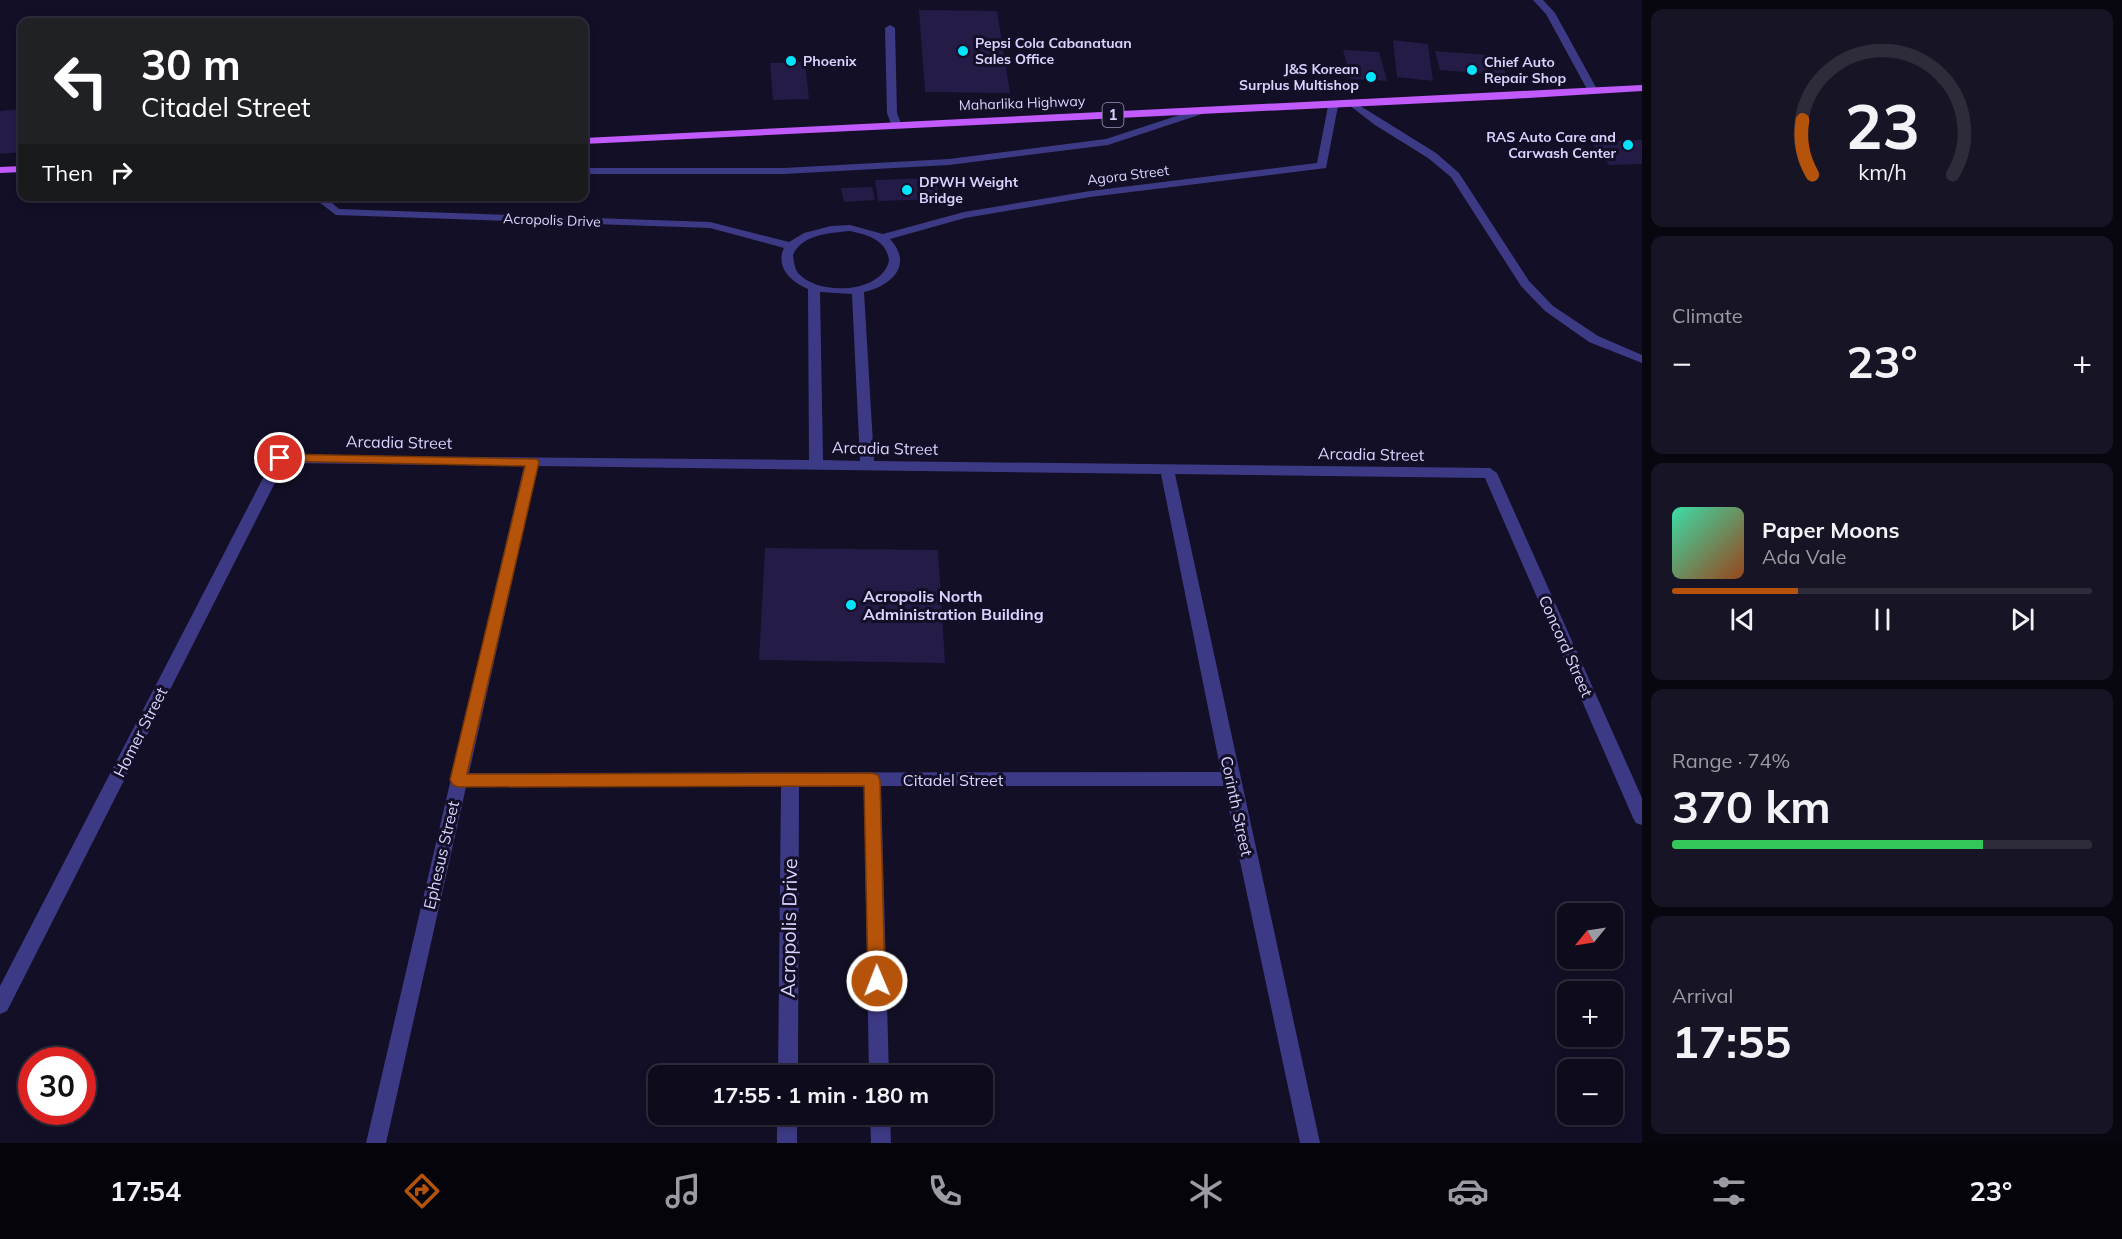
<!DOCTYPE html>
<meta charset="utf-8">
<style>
:root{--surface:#0e0b1c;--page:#171425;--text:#f1f3f6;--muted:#9b9ba3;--line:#2e2b3b;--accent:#b45309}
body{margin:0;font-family:Mulish,sans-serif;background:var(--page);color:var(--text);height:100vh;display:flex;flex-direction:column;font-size:22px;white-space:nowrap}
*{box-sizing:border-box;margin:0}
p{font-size:20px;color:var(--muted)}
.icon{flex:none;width:33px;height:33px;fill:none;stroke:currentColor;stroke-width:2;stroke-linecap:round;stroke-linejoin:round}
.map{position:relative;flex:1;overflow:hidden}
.panel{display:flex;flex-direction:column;gap:9px;padding:9px;background:#08060f;width:480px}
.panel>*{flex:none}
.guide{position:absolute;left:18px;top:18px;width:570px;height:183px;border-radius:12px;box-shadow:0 3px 9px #0003,0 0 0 2px var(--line);background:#202124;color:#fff;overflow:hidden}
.needle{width:39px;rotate:240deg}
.tools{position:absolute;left:1557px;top:903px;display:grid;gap:12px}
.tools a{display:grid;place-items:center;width:66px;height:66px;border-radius:12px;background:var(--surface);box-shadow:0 3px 9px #0003,0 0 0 2px var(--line);font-size:30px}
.speed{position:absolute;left:18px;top:1047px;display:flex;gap:12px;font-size:30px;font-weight:700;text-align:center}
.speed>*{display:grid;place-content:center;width:78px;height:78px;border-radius:50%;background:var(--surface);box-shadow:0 3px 9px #0003,0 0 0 2px var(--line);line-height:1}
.speed .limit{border:9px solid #d22;background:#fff;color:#111}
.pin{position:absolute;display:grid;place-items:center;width:51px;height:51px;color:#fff;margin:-26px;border:3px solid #fff;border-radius:50%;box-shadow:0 2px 6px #0007}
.me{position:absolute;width:66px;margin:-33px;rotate:359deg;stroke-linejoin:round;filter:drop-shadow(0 0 4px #0008)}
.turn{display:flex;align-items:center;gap:21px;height:126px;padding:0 24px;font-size:27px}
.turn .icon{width:78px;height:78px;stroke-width:2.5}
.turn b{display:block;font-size:42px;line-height:51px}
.then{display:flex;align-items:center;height:57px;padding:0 24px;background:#0003;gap:12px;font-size:22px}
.big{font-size:45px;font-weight:700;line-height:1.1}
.panel .widget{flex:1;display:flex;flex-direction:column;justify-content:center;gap:9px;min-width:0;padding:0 21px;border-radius:12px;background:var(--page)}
.panel .dial{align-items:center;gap:0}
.dial svg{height:156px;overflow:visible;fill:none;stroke:var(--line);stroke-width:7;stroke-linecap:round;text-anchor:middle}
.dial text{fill:var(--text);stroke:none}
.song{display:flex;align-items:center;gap:18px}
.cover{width:72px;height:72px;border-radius:9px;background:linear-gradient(135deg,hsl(160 70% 55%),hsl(20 70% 35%))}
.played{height:6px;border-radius:3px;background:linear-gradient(90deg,var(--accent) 30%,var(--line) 30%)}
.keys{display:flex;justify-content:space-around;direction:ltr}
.heat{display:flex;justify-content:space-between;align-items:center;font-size:33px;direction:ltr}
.charge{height:9px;border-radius:4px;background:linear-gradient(90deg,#34c759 74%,var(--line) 0)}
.trip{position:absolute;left:648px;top:1065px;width:345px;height:60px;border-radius:12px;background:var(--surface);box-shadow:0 3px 9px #0003,0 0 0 2px var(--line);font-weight:700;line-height:60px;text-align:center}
.menu{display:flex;height:96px;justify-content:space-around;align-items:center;background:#06040b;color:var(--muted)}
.menu .icon{width:42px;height:42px}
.menu .active{color:var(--accent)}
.menu b{font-size:27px;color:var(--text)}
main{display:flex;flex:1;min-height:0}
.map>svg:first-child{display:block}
.building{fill:#241b47}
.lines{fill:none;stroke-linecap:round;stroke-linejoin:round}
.service{fill:#3d3a85;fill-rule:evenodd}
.minor{fill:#3d3a85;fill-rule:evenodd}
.primary{fill:#c25bff;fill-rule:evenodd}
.route{fill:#b45309;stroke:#753606;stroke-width:1.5}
.poi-dot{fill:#00e5ff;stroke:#130f26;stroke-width:2}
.labels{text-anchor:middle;stroke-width:6;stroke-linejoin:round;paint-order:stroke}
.far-poi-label{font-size:14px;font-weight:bold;fill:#d9d4ff;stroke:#130f26;text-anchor:start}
.far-street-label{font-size:14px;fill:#d9d4ff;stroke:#130f26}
.shield{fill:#130f26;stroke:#9e99be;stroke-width:1.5}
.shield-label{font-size:15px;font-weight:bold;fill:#d9d4ff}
.street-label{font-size:16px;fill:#d9d4ff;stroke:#130f26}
.poi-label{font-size:16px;font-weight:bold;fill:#d9d4ff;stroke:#130f26;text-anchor:start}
.near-street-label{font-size:20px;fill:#d9d4ff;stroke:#130f26}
</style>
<main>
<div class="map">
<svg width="1642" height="1143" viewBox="0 0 1642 1143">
<rect width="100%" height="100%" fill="#130f26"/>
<g class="building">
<polygon points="919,10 997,11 1010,93 925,92"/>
<polygon points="1393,40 1428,44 1433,81 1397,77"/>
<polygon points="1343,50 1379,52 1387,81 1351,79"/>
<polygon points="1435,51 1500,56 1506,75 1440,70"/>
<polygon points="805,62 809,99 773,100 770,63"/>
<polygon points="22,109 22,152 0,154 0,111"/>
<polygon points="1642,140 1642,164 1609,165 1590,141"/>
<polygon points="935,178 940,199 878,201 875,180"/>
<polygon points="872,187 875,200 844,202 841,188"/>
<polygon points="765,548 938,550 945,663 759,660"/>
</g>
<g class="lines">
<g class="service">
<polygon points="890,25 895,28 897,113 901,124 896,127 891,124 887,113 885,28"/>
<polygon points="1354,102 1436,153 1459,173 1529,281 1553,306 1598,336 1642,355 1642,363 1589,342 1545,311 1521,286 1451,177 1428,158 1375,125 1349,105"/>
<polygon points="1201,108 1205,109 1205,113 1108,145 949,165 784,174 584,174 584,168 784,168 949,159 1106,139"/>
</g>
<g class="minor">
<polygon points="1533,0 1543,0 1555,13 1598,91 1597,93 1588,91 1546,14"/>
<path d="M1333,103L1338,106L1326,168L1090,197L965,218L890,239C914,265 891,286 864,292L874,461L1490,468L1497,473L1642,798V825L1636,823L1633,818L1485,478L1175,474L1320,1143H1300L1224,786H881L889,1076H869L864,786L799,787L798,1076H778L781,787H466L386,1143H366L524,466L285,463L7,1011L0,1014V986L275,455L809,460L808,289C791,282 775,267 784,248L710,228L336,215L311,196H324L339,209L710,222L789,242L804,233L831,226L850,225L883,234L964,212L1090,191L1317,163L1328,106ZM850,231C868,235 887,240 889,261C881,294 818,296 798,273C794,267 794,261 793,255C802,234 830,233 850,231ZM820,292L852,294L860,461L823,460ZM538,466L1161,474L1221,772L469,773Z"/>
<rect x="777" y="1114" width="20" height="29"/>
<polygon points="870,1114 890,1114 891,1143 871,1143"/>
</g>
<g class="primary">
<polygon points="1642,85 1642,91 1510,99 584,144 584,138"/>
<polygon points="22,166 22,172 0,173 0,167"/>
</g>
</g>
<polygon class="route" points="280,454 537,459 539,462 467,774 872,773 878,775 880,780 885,981 883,987 877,989 871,987 868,981 864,786 458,787 453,785 450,780 525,466 275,461 274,458"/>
<g class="poi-dot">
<circle cx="963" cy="51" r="6"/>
<circle cx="791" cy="61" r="6"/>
<circle cx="1472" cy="70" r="6"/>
<circle cx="1371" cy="77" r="6"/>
<circle cx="1628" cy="145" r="6"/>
<circle cx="907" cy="190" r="6"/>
<circle cx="851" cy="605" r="6"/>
</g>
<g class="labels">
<g class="far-poi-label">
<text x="975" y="48">Pepsi Cola Cabanatuan<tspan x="975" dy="16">Sales Office</tspan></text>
<text x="803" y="66">Phoenix</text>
<text x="1484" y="67">Chief Auto<tspan x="1484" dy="16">Repair Shop</tspan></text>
<text x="1359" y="74" text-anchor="end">J&amp;S Korean<tspan x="1359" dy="16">Surplus Multishop</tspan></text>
<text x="1616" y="142" text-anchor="end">RAS Auto Care and<tspan x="1616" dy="16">Carwash Center</tspan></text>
<text x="919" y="187">DPWH Weight<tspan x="919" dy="16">Bridge</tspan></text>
</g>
<g class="far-street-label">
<text transform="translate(1022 103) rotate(-2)" y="5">Maharlika Highway</text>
<text transform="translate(1128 175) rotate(-7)" y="5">Agora Street</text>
<text transform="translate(552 220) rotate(2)" y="5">Acropolis Drive</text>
</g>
<rect class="shield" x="1102.5" y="103" width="21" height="24" rx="4.5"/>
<g class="shield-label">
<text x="1113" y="120">1</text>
</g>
<g class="street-label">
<text transform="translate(399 442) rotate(1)" y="6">Arcadia Street</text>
<text transform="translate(885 448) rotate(1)" y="6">Arcadia Street</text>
<text transform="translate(1371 454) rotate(1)" y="6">Arcadia Street</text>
<text transform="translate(1566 646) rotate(66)" y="6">Concord Street</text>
<text transform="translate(140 732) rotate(-63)" y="6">Homer Street</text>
<text x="953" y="786">Citadel Street</text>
<text transform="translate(1237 806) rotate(78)" y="6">Corinth Street</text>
<text transform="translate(441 855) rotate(-77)" y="6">Ephesus Street</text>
</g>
<g class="poi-label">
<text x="863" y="602">Acropolis North<tspan x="863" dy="18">Administration Building</tspan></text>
</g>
<g class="near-street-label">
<text transform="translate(789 928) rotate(-89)" y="7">Acropolis Drive</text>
</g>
</g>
</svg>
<div class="tools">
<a><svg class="needle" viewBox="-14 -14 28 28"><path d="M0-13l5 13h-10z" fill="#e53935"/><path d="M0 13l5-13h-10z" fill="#9b9ba3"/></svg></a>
<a>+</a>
<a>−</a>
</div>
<div class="speed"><div class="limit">30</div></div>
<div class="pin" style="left:280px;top:458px;background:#d93025"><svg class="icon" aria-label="arrive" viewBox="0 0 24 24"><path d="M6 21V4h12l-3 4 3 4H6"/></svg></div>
<svg class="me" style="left:877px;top:981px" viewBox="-20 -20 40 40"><circle r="17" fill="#b45309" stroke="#fff" stroke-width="3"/><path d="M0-11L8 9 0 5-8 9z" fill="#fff"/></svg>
<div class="trip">17:55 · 1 min · 180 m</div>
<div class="guide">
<div class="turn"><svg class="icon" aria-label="left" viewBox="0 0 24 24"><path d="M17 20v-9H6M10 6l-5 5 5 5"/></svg><div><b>30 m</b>Citadel Street</div></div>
<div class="then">Then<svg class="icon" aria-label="right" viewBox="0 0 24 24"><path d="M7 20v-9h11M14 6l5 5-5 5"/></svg></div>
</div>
</div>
<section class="panel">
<div class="widget dial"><svg viewBox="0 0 100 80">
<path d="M14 69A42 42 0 1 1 86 69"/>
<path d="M14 69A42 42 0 0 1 9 41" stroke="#b45309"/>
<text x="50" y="56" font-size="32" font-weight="700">23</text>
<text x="50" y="72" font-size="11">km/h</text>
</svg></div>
<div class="widget"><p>Climate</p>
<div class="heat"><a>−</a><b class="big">23°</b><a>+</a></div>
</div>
<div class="widget">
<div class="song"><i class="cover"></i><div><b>Paper Moons</b><p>Ada Vale</p></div></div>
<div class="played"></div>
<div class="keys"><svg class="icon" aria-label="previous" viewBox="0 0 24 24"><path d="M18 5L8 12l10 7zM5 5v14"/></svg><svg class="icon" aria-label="pause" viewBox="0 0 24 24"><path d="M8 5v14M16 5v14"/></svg><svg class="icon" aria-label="next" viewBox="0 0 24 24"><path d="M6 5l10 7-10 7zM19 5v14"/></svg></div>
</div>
<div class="widget"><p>Range · 74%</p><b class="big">370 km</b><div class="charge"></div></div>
<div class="widget"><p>Arrival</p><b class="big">17:55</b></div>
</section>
</main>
<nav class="menu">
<b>17:54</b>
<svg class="icon active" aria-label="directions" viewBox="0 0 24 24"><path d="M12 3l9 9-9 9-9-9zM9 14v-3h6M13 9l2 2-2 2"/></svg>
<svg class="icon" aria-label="music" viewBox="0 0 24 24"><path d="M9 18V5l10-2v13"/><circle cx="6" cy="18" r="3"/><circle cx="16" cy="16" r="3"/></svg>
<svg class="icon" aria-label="phone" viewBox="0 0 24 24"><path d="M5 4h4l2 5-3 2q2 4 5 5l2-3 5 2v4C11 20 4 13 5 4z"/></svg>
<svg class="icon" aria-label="climate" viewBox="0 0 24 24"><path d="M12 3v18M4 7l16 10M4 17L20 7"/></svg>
<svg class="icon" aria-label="car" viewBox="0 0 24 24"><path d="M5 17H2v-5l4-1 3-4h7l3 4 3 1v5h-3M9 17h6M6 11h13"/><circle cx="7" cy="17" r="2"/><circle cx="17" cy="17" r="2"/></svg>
<svg class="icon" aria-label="filters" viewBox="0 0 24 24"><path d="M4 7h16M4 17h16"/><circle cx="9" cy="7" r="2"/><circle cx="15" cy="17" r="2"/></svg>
<b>23°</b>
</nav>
